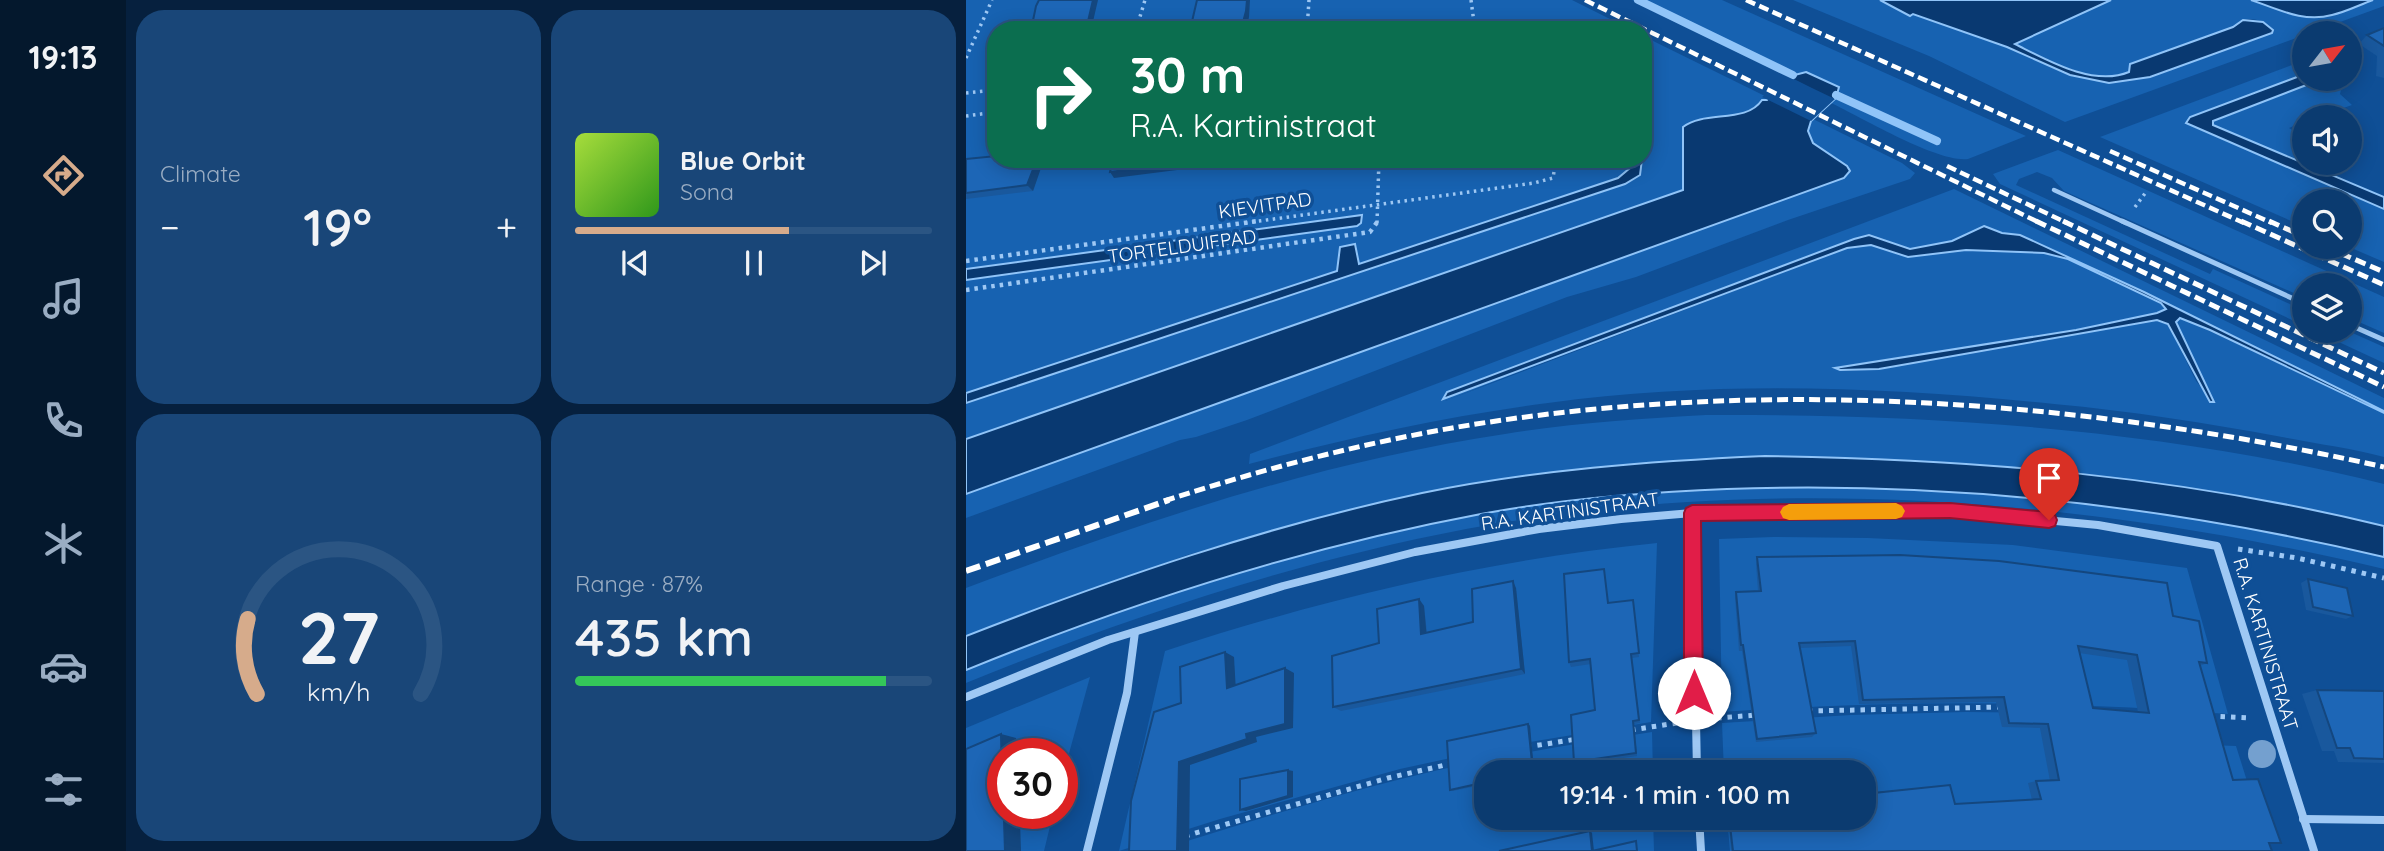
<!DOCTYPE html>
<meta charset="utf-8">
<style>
:root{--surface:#0b3b70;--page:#194678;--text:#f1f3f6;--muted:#9aadc3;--line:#2b5583;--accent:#d6ab8b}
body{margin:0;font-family:Quicksand,sans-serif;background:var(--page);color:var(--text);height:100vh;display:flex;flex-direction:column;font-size:26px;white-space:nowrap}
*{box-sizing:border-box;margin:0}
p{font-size:23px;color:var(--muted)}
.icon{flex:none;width:38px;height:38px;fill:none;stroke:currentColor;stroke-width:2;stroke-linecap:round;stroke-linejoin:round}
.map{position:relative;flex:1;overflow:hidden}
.drawer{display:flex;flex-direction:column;gap:10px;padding:10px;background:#06203e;width:840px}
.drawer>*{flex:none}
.banner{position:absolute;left:21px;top:21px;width:665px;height:147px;border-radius:28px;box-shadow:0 4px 18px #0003,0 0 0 2px var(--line);background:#0b6e4f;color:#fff;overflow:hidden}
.needle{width:46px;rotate:59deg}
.controls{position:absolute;left:1326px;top:21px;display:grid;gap:14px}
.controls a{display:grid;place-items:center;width:70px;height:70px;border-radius:50%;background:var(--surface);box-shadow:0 4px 18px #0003,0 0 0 2px var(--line);font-size:35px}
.speed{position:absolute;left:21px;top:738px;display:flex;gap:14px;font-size:35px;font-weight:700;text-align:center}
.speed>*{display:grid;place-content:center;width:91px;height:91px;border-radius:50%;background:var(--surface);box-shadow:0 4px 18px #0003,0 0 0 2px var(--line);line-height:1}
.speed .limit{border:10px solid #d22;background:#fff;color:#111}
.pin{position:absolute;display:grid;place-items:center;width:60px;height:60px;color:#fff;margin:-72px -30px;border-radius:50% 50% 50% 0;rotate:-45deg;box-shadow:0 0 7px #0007}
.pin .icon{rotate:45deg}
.me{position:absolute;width:77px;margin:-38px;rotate:0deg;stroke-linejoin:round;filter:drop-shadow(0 0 5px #0008)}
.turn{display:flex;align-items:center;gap:24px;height:147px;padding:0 28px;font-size:32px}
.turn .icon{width:91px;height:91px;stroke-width:2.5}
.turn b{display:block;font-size:49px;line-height:60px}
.big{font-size:52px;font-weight:600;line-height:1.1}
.drawer .tile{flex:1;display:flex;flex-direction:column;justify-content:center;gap:10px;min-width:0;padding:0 24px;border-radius:28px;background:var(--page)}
.drawer .dial{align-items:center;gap:0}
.dial svg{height:182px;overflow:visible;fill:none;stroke:var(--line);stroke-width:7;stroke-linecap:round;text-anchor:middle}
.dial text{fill:var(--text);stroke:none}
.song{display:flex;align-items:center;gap:21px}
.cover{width:84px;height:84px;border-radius:10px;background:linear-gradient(135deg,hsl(80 70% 55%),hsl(110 70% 35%))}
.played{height:7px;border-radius:4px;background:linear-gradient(90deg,var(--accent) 60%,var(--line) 60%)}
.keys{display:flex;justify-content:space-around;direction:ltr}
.heat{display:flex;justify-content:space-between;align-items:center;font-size:38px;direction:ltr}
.charge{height:10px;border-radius:5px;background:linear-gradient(90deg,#34c759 87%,var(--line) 0)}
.drawer .tiles{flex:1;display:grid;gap:10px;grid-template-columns:repeat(2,1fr)}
.trip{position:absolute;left:508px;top:760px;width:402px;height:70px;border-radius:28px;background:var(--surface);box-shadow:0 4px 18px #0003,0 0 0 2px var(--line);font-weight:600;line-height:70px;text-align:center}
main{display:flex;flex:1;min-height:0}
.dock{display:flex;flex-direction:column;width:126px;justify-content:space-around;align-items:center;background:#04182d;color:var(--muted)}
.dock .icon{width:49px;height:49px}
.dock .selected{color:var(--accent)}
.dock b{font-size:32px;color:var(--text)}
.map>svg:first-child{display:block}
.green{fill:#1762b1}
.water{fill:#093971;stroke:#90c4f8;stroke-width:2}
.pier{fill:#0f4f96}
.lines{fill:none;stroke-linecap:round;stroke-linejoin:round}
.stream{stroke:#90c4f8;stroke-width:8}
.path-far2{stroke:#9ec8f4;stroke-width:3.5;stroke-dasharray:2.5 4.5;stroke-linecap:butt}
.path-far1{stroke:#9ec8f4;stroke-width:4.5;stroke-dasharray:3.5 5;stroke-linecap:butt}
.path{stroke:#9ec8f4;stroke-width:5;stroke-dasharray:4.5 6;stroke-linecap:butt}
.lane-far1{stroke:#9ec8f4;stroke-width:4.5}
.lane{stroke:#9ec8f4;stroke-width:5}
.street{stroke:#9ec8f4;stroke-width:8}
.rail-far2{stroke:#fff;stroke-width:4.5;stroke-dasharray:10 4.5;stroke-linecap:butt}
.rail-far1{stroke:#fff;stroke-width:5;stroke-dasharray:11 5;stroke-linecap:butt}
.rail{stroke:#fff;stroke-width:6;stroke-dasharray:15 6;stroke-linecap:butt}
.tree{fill:#74a0cf}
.wall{fill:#19589d;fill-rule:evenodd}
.shaded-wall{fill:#14477f}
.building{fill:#1d66b6;stroke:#14477f;stroke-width:2;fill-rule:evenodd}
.route{fill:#e11d48;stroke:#92132f;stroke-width:2}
.slow{fill:#f59e0b}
.labels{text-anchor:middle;stroke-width:7;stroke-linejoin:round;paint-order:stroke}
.street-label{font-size:19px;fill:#fff;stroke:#0f4f96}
</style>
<main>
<nav class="dock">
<b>19:13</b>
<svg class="icon selected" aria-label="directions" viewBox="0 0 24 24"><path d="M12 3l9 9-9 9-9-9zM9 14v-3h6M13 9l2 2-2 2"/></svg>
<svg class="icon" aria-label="music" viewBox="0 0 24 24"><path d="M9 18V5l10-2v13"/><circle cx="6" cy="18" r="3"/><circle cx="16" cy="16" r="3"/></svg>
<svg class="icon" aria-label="phone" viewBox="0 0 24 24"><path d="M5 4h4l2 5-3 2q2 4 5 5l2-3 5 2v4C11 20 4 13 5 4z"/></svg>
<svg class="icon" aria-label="climate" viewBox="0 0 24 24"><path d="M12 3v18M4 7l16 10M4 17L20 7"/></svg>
<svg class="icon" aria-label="car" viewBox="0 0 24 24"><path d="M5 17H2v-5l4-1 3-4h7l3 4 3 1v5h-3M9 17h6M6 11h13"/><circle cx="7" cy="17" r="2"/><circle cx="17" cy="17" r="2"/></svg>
<svg class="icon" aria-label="filters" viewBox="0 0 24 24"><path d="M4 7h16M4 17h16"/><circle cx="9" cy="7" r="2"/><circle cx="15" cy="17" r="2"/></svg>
</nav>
<section class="drawer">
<div class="tiles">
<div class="tile"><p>Climate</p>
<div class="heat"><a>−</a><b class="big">19°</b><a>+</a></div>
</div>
<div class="tile">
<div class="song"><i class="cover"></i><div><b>Blue Orbit</b><p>Sona</p></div></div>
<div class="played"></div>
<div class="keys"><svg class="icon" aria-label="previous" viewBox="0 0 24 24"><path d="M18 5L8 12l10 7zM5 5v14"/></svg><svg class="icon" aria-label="pause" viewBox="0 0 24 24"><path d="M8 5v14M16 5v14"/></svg><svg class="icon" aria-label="next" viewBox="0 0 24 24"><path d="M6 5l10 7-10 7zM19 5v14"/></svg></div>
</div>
<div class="tile dial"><svg viewBox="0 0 100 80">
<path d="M14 69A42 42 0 1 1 86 69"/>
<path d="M14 69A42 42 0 0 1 10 36" stroke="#d6ab8b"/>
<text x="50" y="56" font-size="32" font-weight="700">27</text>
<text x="50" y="72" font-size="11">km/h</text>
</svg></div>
<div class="tile"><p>Range · 87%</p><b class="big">435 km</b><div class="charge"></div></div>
</div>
</section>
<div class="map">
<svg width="1418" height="851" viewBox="0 0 1418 851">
<rect width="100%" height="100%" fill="#0f4f96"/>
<g class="green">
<path d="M0,0H606L666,30H30V159H665C666,168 660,173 652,178L392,264L389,245L371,271L0,393Z"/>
<path d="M666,0H756L1060,136L1002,159C972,163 895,117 865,103L870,98L872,87L840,72L824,77Z"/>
<path d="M827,0H913L1041,47L1104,75L1143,83L1184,77L1268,47L1303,26C1291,17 1278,16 1267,27L1165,64L1164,72C1125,87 1082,59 1048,44L1145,0H1285L1329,16L1348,18L1364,16L1407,0H1418V6L1099,122L963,56Z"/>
<polygon points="677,36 803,98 796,100 786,110 717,127 717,190 0,439 0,403 659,184 671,178 668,159 677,159"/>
<polygon points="1339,60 1339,74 1224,117 1223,125 1418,209 1418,262 1383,247 1384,201 1339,201 1339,227 1134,137"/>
<polygon points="1356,79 1371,79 1376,86 1374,94 1386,105 1352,117 1339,117 1339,121 1323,128 1339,138 1339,154 1327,159 1247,125 1246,122"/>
<polygon points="847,119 936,163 949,173 944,179 822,220 670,277 601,297 281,420 230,437 214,440 0,518 0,494 882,168 847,143 841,126"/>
<polygon points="1092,150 1418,297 1418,333 1384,318 1384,285 1339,285 1339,298 1098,191 1086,178 1071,172 1053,179 1050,185 1244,274 1247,269 1339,311 1339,326 1034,184 1027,174"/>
<path d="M988,189L1418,398V411L1098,255L1049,234L1036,233L1018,226L986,241L943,249L903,235L479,401L881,248L905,245L942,257L1000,250L1078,253L1102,259L1195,303L1200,309L1191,313L1110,330L871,367L878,371L913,369L1191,320L1202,324L1230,381L1247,402L1210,322L1212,319H1218L1418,413V457C1385,448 1350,444 1316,437C1240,423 1165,411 1088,404C920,387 751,380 582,403C481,416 382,438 283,464L284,454Z"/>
<polygon points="1349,331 1382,331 1418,347 1418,363"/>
<path d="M740,415C968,414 1196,429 1418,484V526L1255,492L713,460L526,481L458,493L362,515L221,555L0,636V588C176,522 353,462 539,434C606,423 673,419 740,415Z"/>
<path d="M807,487C875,488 942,488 1009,492C1147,500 1284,525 1418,557V569C1119,498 804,473 500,529C328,562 162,617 0,683V670C167,602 339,545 517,513C613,497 710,491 807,487Z"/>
<path d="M807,537L902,538L1047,545L1221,568L1262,714C1093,700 925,700 756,712L753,539Z"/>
<path d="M691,543L685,722L540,746L434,769L254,819L153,851L199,651C360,598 522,560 691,543Z"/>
<polygon points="124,677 96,779 96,754 37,754 37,814 87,814 78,851 0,851 0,728"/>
<polygon points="1000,712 1084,713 1243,745 1270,746 1303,851 764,851 761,817 898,817 898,772 758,772 756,723 885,715"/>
<path d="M686,732L687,772H520V817H687L688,851H190C271,825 353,800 435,779C518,758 602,745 686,732Z"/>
</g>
<g class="water">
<path d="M914,0H1145L1049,44C1081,60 1127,87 1163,72L1164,64L1267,27L1277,20L1297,22L1307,30L1306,33L1184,77L1143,83L1104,75L1041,47L947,14L944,16Z"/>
<path d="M1285,0H1407C1393,5 1380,12 1366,15C1337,23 1312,9 1285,0Z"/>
<path d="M840,72L873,87L870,98L845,121L842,131L847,143L881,166L884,171L878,178L0,494V439L717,190V127C739,110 780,124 796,100H801L825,76Z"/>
<polygon points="1339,74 1339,79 1356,79 1247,121 1247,125 1418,197 1418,209 1220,123 1224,117"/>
<polygon points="665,159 676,159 674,175 659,184 0,403 0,393 371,271 374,247 389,244 393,264 652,178 664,168"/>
<polygon points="396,215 395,223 391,226 0,280 0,269"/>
<polygon points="1018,226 1036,233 1054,235 1178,292 1418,411 1418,413 1244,330 1214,318 1210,322 1248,402 1244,402 1202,324 1191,320 913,369 874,370 869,368 1110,330 1191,313 1200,309 1195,303 1102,259 1078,253 1000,250 942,257 905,245 881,248 477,399 481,392 888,239 903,235 944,249 986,241"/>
<path d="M799,456C1008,459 1214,476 1418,526V557C1202,506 983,481 761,489C679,492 596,499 515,514C338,547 167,602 0,670V636C149,578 300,526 456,493C569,470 684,461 799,456Z"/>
</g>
<polygon class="pier" points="822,76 846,88 869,99 845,121 796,97"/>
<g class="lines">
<g class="stream">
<polyline points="672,0 827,75"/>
<polyline points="870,95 971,141"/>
</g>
<g class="path-far2">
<polyline points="505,0 509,30"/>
<polyline points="170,30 179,0"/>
<polyline points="341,30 343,0"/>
<polyline points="0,58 26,0"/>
<polyline points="0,93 30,90"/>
<polyline points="0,116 30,112"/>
<polyline points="1169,207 1180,192"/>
<polyline points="279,223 568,183 587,178 590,159"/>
<polyline points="411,223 413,159"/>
</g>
<g class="path-far1">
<polyline points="0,261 292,221"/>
<polyline points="0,290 404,232 412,221"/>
</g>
<g class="path">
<polyline points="1272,549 1331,558 1418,578"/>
<polyline points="842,711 1036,707"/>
<polyline points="1244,716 1285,718"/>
<polyline points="751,718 791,715"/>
<polyline points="665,730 711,723"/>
<polyline points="561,747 611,739"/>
<polyline points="219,836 422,778 488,763"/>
</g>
<polyline class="lane-far1" points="1088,190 1160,223"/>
<g class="lane">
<polyline points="1156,221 1339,304"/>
<polyline points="1384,325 1418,340"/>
</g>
<g class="street">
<polyline points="726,513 731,772"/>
<polyline points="0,697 142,640 317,586 449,552 573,529 655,519 726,513 984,511 1132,525 1251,546 1348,851"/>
<polyline points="733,817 735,851"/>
<polyline points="1337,819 1418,820"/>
<polyline points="121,851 161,693 169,632"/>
</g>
<g class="rail-far2">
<polyline points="619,0 1074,223"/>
<polyline points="780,0 1278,223"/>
<polyline points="1144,151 1306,223"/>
<polyline points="981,166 1101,223"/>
</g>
<g class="rail-far1">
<polyline points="1070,221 1418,387"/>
<polyline points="1097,221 1418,373"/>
<polyline points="1275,221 1418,285"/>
<polyline points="1303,221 1339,237"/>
<polyline points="1360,247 1418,272"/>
<path d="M198,501C294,470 392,444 492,427C797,376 1118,400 1418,467"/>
</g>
<polyline class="rail" points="0,571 203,500"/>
</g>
<circle class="tree" cx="1296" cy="754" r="14"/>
<g class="wall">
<polygon points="1418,28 1418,78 1410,76 1411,56 1393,44 1401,35"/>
<polygon points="0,159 78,159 67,191 0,199"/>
<path d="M791,557L1207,616L1241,663L1234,666L1267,780L1315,843H1303L1306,851H765L762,817H898L989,804L1066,800L1062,783L1070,781H1084L1074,728L1036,727L1030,702L893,704L885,646L834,648L850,733L846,737L790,742L776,651H773L769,598L770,592L792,591L790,564ZM1113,653L1161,660L1172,712L1127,708Z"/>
<polygon points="638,569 642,603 667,600 673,657 666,658 674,723 668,724 671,756 610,765 608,762 629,710 625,664 605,667 603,662"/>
<polygon points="1342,579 1387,616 1380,619 1340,610 1335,583"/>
<polygon points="550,588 559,674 375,711 367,707 413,643 453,599 458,606 461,633 507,622"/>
<polygon points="1351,690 1418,691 1418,763 1372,762 1368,751 1356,751 1336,694"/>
<polygon points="562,724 564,726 568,772 520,772 520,784 487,791 484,790"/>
</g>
<g class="shaded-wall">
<polygon points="127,0 132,0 125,30 120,30"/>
<polygon points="281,0 284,0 283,17 280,30 275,30"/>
<polygon points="71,159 78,159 67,191 61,185"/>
<polygon points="208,159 213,159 211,170 148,178 144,172"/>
<polygon points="547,581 550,588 559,674 555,669"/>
<polygon points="453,599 458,606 461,640 455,634"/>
<polygon points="259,652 268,657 270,692 261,688"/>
<polygon points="319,668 328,673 327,728 290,737 291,742 224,765 223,851 211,851 213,762 280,734"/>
<polygon points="562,724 564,726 568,772 567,772"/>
<polygon points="35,734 50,738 51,754 37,754 37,773"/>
<polygon points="322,770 327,771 327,797 280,811 274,810"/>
<polygon points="51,814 71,814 54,821 55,851 39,851 38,820"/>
<polygon points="624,831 626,833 628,851 626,851"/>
</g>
<g class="building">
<polygon points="73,0 127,0 120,30 65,30 70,6"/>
<polygon points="231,0 281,0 280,11 275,30 224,30"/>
<polygon points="1418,28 1418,46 1401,35"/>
<polygon points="30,156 30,159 71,159 61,185 0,193 0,159"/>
<polygon points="147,159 208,159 207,164 144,172"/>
<path d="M934,555L1033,561L1201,583L1207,616L1233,621L1241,663L1233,662L1267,780L1292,779L1315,843H1303L1306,851H767L763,817H898V794L984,785L989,804L1075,799L1070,781L1093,780L1082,724L1043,723L1038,697L897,700L889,641L833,643L850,733L791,739L777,645H775L770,592L795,591L791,557ZM1112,646L1171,655L1183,713L1127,708Z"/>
<polygon points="638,569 642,603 667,600 673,653 665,654 673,720 667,721 670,753 608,762 605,715 629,710 624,659 603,662 598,574"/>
<polygon points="1342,579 1381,588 1387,616 1347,607"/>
<polygon points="547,581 555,669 367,707 366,656 413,643 411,609 453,599 455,634 507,622 506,589"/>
<polygon points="259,652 261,688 319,668 319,724 280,734 281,739 213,762 211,851 163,851 165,801 188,712 215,703 214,667"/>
<polygon points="1351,690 1418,691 1418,759 1388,758 1384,748 1371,748"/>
<polygon points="562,724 567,772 520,772 520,782 484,790 481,741"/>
<polygon points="35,734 37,814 51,814 38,820 39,851 0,851 0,749"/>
<polygon points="322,770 322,796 274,810 274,779"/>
<polygon points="624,831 626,851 670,841 671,851 533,851"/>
</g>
<polygon class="route" points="984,503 1083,512 1089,515 1091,520 1089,526 1083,528 984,518 735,521 737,693 735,700 728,703 721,700 718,693 718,513 720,508 726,505"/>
<polygon class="slow" points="930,503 936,506 939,511 936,517 930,519 823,520 817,518 814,512 817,507 823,504"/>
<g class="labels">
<g class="street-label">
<text transform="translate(299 205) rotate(-8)" y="7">KIEVITPAD</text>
<text transform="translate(216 246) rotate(-8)" y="7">TORTELDUIFPAD</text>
<text transform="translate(604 511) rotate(-8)" y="7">R.A. KARTINISTRAAT</text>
<text transform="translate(1300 644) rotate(73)" y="7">R.A. KARTINISTRAAT</text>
</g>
</g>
</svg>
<div class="controls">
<a><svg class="needle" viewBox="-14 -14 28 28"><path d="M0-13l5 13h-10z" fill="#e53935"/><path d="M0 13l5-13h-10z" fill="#9aadc3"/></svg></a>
<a><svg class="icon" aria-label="sound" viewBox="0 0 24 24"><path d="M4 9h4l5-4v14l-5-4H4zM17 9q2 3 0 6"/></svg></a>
<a><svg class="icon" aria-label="search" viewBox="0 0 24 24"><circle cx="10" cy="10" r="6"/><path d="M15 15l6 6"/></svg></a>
<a><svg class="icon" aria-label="layers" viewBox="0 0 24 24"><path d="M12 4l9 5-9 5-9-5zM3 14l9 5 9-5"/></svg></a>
</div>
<div class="speed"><div class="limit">30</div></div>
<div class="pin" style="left:1083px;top:520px;background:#d93025"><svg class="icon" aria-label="arrive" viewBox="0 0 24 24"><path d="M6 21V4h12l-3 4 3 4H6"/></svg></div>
<svg class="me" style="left:728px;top:693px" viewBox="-20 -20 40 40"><circle r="19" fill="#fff"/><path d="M0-13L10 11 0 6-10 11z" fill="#e11d48"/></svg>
<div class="trip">19:14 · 1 min · 100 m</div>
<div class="banner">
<div class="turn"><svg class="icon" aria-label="right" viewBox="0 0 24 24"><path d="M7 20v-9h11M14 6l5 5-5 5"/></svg><div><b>30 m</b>R.A. Kartinistraat</div></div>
</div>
</div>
</main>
